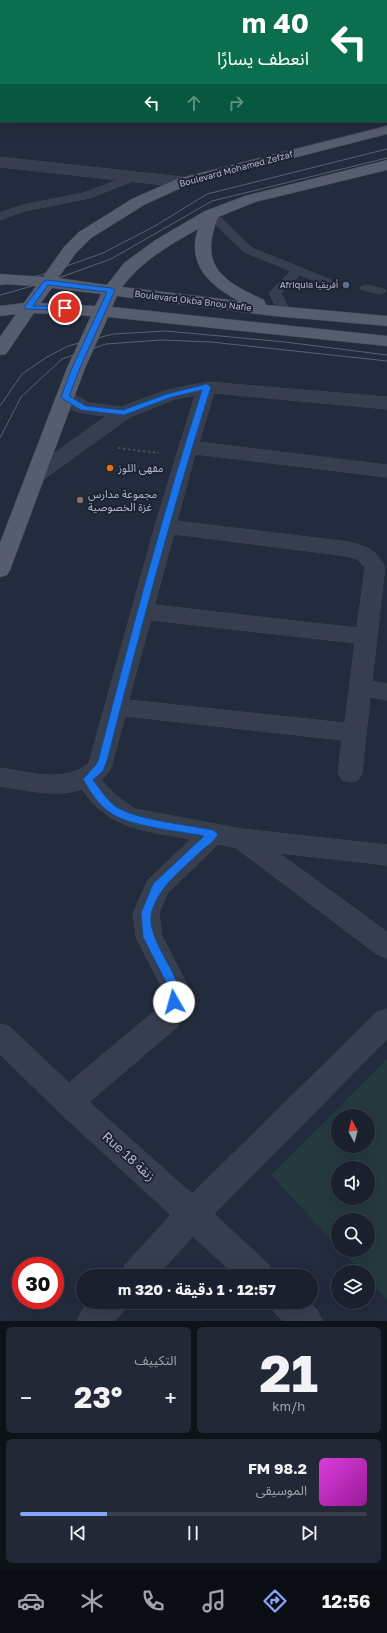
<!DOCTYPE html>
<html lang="ar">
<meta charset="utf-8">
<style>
:root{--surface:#1a202e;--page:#232836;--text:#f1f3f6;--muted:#9fa3aa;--line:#383e4a;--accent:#87a5fa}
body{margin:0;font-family:"Golos Text","Noto Sans Arabic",sans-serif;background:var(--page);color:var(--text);direction:rtl;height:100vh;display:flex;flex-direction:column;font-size:15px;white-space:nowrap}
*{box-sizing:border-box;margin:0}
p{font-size:13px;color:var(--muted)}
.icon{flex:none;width:22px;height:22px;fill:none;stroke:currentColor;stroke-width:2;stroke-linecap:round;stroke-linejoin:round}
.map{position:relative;height:1321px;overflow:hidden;direction:ltr}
.drawer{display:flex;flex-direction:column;gap:6px;padding:6px;background:#0e1219;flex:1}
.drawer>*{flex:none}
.hud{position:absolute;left:0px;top:0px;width:387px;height:122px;box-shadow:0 4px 16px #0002,0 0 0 1px var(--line);direction:rtl;background:#0b6e4f;color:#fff;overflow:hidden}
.needle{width:26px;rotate:353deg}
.fabs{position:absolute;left:331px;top:1109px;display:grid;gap:8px}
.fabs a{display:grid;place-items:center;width:44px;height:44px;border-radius:50%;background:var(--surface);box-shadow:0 4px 16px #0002,0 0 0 1px var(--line);font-size:20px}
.speed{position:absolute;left:12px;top:1257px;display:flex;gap:8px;font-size:20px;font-weight:700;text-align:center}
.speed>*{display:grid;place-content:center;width:52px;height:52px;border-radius:50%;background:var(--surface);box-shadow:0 4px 16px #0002,0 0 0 1px var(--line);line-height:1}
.speed .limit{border:6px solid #d22;background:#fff;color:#111}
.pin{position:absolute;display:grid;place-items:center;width:34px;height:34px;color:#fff;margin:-17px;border:2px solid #fff;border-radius:50%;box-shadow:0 1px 4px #0007}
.me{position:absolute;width:44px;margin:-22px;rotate:353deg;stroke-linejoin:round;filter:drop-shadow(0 0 3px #0008)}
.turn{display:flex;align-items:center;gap:14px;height:84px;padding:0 12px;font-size:18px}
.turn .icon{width:52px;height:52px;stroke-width:2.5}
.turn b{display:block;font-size:28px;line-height:34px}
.lanes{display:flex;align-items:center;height:38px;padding:0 12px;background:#0003;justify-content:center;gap:20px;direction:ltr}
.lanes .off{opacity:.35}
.big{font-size:30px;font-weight:700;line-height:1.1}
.drawer .widget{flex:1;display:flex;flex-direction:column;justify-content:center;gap:6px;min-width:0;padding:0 14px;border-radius:6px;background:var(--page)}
.drawer .dial{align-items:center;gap:0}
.dial b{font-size:52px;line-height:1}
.song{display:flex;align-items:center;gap:12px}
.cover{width:48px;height:48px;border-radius:6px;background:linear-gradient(135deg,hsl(300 70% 55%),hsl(300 70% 35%))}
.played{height:4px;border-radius:2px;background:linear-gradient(90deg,var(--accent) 25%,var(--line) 25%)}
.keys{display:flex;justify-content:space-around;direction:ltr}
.heat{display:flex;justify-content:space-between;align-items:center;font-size:22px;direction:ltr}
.drawer .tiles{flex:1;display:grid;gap:6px;grid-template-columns:1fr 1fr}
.widget:last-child{grid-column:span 2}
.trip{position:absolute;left:76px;top:1269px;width:242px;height:40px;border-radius:20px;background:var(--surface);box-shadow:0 4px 16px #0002,0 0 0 1px var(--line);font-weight:700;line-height:40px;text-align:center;direction:rtl}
.dock{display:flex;height:64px;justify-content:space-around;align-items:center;background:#0a0d12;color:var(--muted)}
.dock .icon{width:28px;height:28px}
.dock .current{color:var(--accent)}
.dock b{font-size:18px;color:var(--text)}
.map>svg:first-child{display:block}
.green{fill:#25393f;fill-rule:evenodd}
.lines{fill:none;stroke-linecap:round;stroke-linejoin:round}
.service-casing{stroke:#404757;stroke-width:1}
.minor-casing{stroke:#404757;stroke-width:1}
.primary-casing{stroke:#404757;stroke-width:1}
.path{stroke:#3e5257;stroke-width:2;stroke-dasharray:2.5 2.5;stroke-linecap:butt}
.service{fill:#373e4e;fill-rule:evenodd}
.minor{fill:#373e4e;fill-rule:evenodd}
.primary{fill:#555d6e;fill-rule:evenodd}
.tram{stroke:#596175;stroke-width:1}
.route{fill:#1a73e8;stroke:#114b97}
.service-dot{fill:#5c6f8a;stroke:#1c2333;stroke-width:1.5}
.food-dot{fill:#e8710a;stroke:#1c2333;stroke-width:1.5}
.education-dot{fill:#8d6e63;stroke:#1c2333;stroke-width:1.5}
.labels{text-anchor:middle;stroke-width:4;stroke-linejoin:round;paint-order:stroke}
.far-street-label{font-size:9px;fill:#b3b9c9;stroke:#1c2333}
.far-poi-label{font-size:9px;fill:#b3b9c9;stroke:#1c2333;text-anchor:end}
.poi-label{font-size:11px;fill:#b3b9c9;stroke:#1c2333;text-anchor:start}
.near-street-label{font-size:13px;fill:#b3b9c9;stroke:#1c2333}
</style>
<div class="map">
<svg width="387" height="1321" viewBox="0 0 387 1321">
<rect width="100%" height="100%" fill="#232b3e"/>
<path class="green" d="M387,1059V1300L368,1279V1272H361L341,1250H368V1220H338V1247L271,1175ZM338,1116H368V1146H338ZM338,1168H368V1198H338Z"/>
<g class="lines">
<g class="service-casing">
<g id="service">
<polygon points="134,174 139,177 138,179 90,198 25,211 0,220 0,213 22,205 83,193"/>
<polygon points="211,211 215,212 252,248 331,280 333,282 327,285 300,275 281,293 290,312 284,316 280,314 269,293 291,271 244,252 207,216 206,214"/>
<polygon points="366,285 384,289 386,291 380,294 362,290 360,288"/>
</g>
</g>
<g class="minor-casing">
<g id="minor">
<polygon points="386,47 387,47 386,56"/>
<rect x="386" y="68" width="1" height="9"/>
<rect x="0" y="80" width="1" height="8"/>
<polygon points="0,157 182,177 187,179 190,182 187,185 182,187 0,167"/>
<path d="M207,382L387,397V409L214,393L199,442L387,465V477L195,454L177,521L349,542C368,547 375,549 385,567L372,681L387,684V700L370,697L362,773L358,780L350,782L342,780L338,773L342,740L125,716L111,768L107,774L101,780L115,795L135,809L242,829L387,845V865L279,853L387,932V958L378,955L236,848L218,844L167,894L159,913L162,936L187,985L188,1002L177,1027L89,1102L192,1194L377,1012L387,1009V1039L214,1214L269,1265L273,1276H236L193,1236L157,1276H121L125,1265L171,1215L58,1111L0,1054V1024L10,1027L69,1083L157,1009L162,1001L161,986L136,937L133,913L148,880L191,839C147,831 109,830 82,789C55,798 27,790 0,786V768C29,772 64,784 89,763L155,526L195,395L175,399L130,417L44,479L37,481L30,479L27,475L30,471L106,416C89,414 66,413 56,397L59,393L65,391L71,393L89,403L121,407L164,391ZM174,534L347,556L357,559L365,567L357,628L155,605ZM151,620L355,643L345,723L129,700Z"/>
<polygon points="90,1302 126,1302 122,1313 114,1321 77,1321 82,1310"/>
<polygon points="271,1302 309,1302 317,1310 322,1321 283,1321 275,1313"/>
</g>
</g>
<g class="primary-casing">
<path id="primary" d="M387,126V134L187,185L144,205L91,238L76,253L58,278L107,285L124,263L154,241L205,211L245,196L387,160V170L255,202L218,217C199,266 221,280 264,300L266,305L387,316V326L274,316L117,296L112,307L387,336V346L108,317L85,368L10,570L7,575L0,577V543L67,368L91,316L34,313L6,354L0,355V337L16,314L0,316V306L24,303L36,286L0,284V274L43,277L64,247L79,232L132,199L177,179ZM198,229C186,264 210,286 239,301L122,287C144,259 168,246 198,229ZM52,288L101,294L95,306L41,303Z"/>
</g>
<polyline class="path" points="118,448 159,453"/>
<use href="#service" class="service"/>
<use href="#minor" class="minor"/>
<use href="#primary" class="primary"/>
<g class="tram">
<polyline points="0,285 41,275 103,253 155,226 207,194 387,149"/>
<polyline points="0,295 47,282 111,259 212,201 387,158"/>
<polyline points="0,406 22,374 47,357 68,346 113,334 166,331 285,342 387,355"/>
<polyline points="0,438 21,397 62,359 106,344 161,340 211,342 387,361"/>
</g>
</g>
<path class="route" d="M47,280L111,288L115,290L80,368L69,396L86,406L123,410L167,394L207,384L211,387C172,510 139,635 107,761L103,771L93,780C101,790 108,803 120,809C141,820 188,825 213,830L218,834C215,841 207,846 201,851C182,870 160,885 152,911C143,941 190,981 178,1006L174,1007L171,1006L168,986L143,937L141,913L153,884L204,836C179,831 133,827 112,814C99,806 90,792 83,779L95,766L98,761C130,637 163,512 202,390L172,397L124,415L81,410L63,399L61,397L72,368L107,292L48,285L33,306H65L69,308L68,310L25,309V306L44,281Z"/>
<circle class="service-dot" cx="346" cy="285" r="4"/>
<circle class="food-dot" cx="110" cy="468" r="4"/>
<circle class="education-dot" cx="80" cy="500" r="4"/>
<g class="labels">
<g class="far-street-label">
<text transform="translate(236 169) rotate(-15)" y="3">Boulevard Mohamed Zefzaf</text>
<text transform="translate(193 301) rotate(7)" y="3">Boulevard Okba Bnou Nafie</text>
</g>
<g class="far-poi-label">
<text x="338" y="288">Afriquia أفريقيا</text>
</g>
<g class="poi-label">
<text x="118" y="472">مقهى اللوز</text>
<text x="88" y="498">مجموعة مدارس<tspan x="88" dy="13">غزة الخصوصية</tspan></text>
</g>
<g class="near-street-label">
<text transform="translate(129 1156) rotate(42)" y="5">Rue 18 زنقة</text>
</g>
</g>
</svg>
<div class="fabs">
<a><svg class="needle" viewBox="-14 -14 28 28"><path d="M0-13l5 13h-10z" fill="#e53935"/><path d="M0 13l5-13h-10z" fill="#9fa3aa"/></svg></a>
<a><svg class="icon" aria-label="sound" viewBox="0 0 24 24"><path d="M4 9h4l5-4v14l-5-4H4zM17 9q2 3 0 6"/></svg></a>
<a><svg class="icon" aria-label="search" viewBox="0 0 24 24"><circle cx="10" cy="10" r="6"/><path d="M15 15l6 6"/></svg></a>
<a><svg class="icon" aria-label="layers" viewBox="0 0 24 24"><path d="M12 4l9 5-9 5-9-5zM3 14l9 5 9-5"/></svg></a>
</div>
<div class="speed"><div class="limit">30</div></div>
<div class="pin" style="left:65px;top:308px;background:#d93025"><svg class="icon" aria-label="arrive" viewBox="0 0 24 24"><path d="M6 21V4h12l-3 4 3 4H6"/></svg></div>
<svg class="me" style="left:174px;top:1002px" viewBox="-20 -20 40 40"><circle r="19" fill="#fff"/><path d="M0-13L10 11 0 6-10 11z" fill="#1a73e8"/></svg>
<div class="trip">12:57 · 1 دقيقة · 320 m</div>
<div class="hud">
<div class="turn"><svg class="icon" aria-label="left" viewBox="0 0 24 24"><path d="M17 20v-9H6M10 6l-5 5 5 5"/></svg><div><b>40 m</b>انعطف يسارًا</div></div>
<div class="lanes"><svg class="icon" aria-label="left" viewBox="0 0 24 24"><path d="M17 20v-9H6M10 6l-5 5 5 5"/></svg><svg class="icon off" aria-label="ahead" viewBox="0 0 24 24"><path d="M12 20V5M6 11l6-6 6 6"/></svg><svg class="icon off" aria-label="right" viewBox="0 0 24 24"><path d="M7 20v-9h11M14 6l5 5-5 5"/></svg></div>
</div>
</div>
<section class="drawer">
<div class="tiles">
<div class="widget dial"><b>21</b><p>km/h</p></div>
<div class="widget"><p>التكييف</p>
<div class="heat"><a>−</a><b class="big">23°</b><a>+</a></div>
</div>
<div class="widget">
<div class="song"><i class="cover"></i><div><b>98.2 FM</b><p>الموسيقى</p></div></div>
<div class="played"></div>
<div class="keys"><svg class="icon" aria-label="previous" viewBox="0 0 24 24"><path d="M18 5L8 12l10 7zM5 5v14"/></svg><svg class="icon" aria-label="pause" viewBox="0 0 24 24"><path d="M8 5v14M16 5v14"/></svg><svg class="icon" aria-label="next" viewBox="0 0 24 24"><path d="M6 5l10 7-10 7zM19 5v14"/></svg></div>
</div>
</div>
</section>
<nav class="dock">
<b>12:56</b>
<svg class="icon current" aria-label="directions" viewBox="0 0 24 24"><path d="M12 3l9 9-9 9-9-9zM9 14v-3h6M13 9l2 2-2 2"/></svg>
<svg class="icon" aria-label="music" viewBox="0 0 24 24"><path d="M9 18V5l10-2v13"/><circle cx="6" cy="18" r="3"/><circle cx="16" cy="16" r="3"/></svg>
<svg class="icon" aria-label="phone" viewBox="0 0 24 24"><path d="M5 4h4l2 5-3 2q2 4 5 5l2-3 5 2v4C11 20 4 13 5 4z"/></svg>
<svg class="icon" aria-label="climate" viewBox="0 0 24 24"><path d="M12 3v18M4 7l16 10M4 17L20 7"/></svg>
<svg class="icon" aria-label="car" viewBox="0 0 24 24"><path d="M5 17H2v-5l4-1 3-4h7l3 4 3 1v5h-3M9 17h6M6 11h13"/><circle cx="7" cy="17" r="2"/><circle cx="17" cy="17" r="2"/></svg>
</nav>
